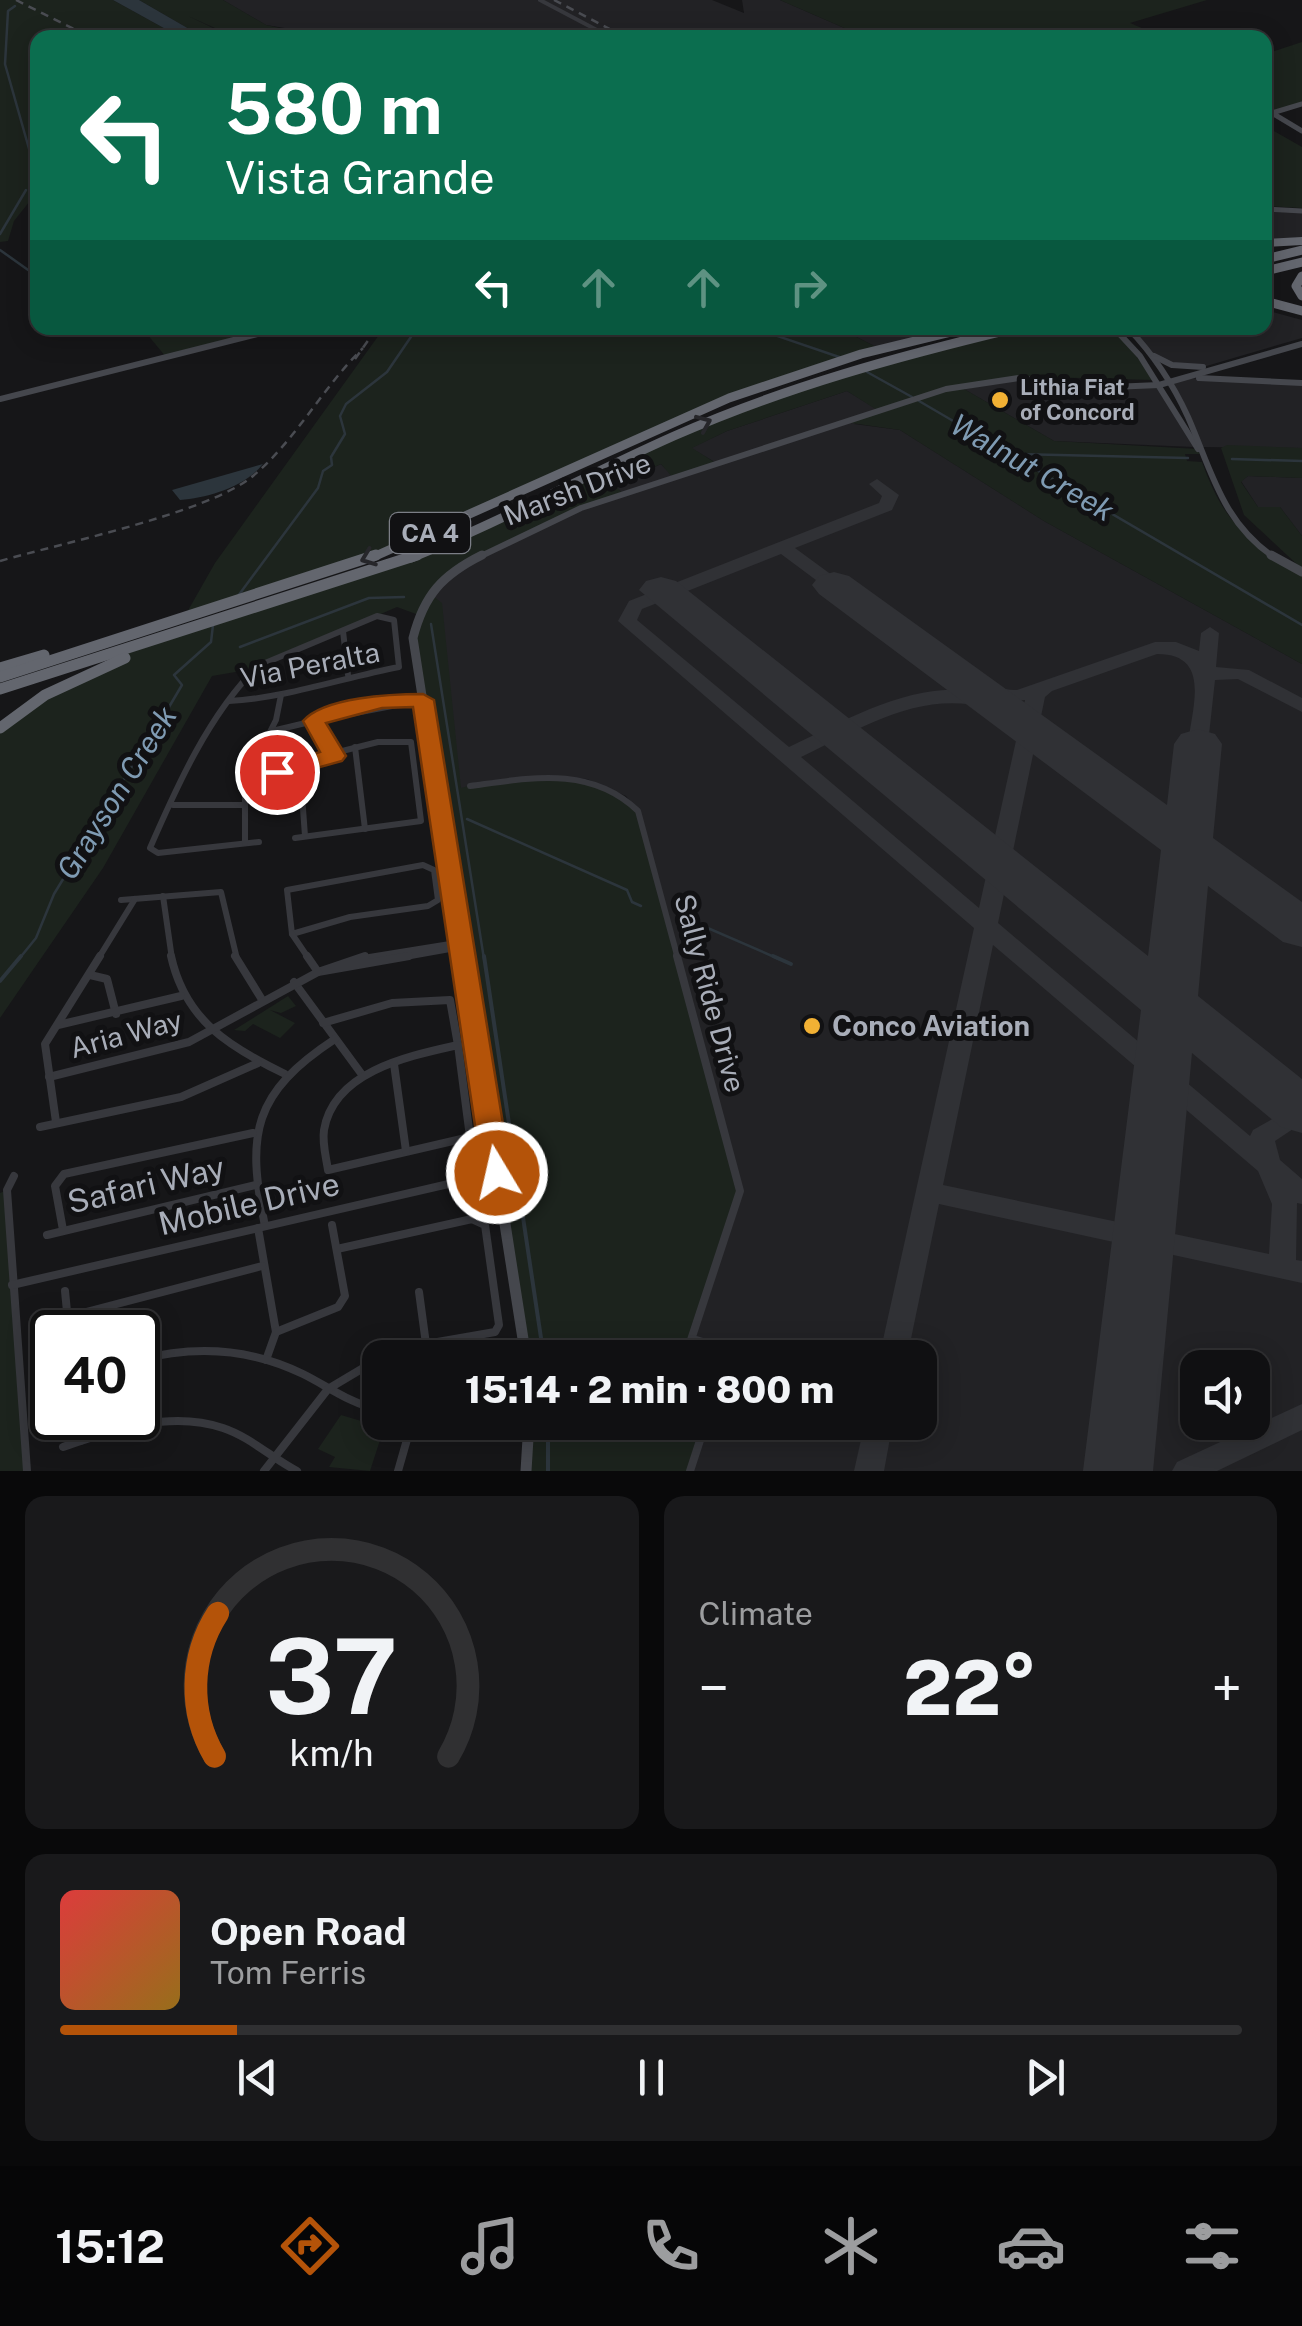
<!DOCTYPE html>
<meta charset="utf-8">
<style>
:root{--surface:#101012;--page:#19191b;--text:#f1f3f6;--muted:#9c9d9f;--line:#303032;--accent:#b45309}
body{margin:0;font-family:"Public Sans",sans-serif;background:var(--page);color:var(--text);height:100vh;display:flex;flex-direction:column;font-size:38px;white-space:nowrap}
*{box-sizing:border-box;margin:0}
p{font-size:32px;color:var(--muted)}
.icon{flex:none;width:55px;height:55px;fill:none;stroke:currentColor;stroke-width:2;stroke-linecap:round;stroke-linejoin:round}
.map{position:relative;height:1471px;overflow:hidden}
.side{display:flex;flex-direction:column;gap:25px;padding:25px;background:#09090a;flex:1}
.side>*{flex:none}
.hud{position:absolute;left:30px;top:30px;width:1242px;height:305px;border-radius:20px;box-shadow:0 5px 25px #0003,0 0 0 2px var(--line);background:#0b6e4f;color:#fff;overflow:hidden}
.tools{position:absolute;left:1180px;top:1350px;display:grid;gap:20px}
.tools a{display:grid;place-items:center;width:90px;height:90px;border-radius:20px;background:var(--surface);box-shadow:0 5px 25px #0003,0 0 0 2px var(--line);font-size:50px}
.speed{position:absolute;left:30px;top:1310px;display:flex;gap:20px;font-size:50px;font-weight:700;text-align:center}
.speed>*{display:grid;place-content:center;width:130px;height:130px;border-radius:50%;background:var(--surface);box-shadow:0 5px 25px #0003,0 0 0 2px var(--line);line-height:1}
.speed .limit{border:5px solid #111;border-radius:15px;background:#fff;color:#111}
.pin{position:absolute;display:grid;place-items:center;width:85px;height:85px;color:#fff;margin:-42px;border:5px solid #fff;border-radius:50%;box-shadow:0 2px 10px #0007}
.me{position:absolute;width:110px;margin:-55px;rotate:351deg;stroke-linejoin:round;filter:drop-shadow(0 0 8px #0008)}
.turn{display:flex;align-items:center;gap:35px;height:210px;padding:0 30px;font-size:45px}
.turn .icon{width:130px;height:130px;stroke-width:2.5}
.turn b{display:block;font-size:70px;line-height:85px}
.lanes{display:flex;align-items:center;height:95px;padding:0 30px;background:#0003;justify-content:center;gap:50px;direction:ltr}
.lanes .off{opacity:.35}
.big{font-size:75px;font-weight:800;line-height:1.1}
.side .widget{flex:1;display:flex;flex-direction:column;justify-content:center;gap:15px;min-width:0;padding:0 35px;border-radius:20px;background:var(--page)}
.side .dial{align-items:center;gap:0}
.dial svg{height:260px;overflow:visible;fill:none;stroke:var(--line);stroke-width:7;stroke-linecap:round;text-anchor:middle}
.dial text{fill:var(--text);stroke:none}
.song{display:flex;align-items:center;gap:30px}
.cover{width:120px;height:120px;border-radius:15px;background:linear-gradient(135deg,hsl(0 70% 55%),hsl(40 70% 35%))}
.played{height:10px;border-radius:5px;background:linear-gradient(90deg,var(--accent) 15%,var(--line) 15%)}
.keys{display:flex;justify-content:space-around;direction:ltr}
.heat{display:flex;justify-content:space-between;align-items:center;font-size:55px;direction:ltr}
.side .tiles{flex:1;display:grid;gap:25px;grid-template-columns:1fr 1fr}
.widget:last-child{grid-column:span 2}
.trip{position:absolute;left:362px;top:1340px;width:575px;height:100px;border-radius:20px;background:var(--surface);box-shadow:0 5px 25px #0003,0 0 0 2px var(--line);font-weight:800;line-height:100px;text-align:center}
.dock{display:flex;height:160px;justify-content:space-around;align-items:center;background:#060607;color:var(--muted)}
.dock .icon{width:70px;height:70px}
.dock .active{color:var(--accent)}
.dock b{font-size:45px;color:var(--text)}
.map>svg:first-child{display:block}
.built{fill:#222225;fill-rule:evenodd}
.green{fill:#1c231d}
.water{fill:#2c353c}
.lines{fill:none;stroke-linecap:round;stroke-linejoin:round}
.stream-far1{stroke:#2c353c;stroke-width:2.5}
.stream{stroke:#2c353c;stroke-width:4}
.taxiway{fill:#303135;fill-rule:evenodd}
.runway{fill:#303135;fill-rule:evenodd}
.street-far2{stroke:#37383d;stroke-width:4}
.street-far1{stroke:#37383d;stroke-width:6}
.street{stroke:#37383d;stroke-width:8}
.secondary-far3{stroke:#45474d;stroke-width:5}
.secondary-far2{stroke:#45474d;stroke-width:6}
.secondary-far1{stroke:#45474d;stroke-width:9}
.secondary{stroke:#45474d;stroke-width:11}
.highway-far2{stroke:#63666e;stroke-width:8}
.highway-far1{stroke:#63666e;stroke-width:9}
.highway{stroke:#63666e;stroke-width:11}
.rail{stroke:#4a4c52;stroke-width:2.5;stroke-dasharray:8 6;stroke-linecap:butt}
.oneway{stroke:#26262a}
.route{fill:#b45309;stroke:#753606;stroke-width:2.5}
.poi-dot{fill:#f2b134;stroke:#111113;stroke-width:4}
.labels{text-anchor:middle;stroke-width:10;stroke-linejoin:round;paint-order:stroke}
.far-poi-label{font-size:22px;font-weight:bold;fill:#a8adb8;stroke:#111113;text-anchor:start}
.shield{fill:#111113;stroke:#7b7e86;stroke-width:2.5}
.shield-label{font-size:25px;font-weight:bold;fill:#a8adb8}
.street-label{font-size:28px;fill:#a8adb8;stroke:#111113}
.poi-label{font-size:28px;font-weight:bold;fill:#a8adb8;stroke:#111113;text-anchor:start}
.water-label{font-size:30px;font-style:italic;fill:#7f9bb3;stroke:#111113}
.near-street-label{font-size:32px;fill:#a8adb8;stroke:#111113}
</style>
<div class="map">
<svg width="1302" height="1471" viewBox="0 0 1302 1471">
<rect width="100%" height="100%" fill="#161618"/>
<g class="built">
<polygon points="223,0 712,0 744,13 742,0 780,0 865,37 340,37 266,25"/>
<polygon points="1265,209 1302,211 1302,241 1265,243"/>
<polygon points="1265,310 1302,320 1302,338 1203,367 1187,368 1158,359 1128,328 1265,328"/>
<polygon points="839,328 968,328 880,349"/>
<polygon points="1186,378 1302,383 1302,448 1200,447 1168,383"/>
<polygon points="1015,380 1096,387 1159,385 1194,447 1054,441 964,389"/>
<path d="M847,391L878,410L854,424L900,430L1044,521L1302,664V1471H690L706,1423L920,1422V1358L727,1357L693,1339L638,811L626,796L587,779L564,777L461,789L417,614L438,582L538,526L623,494L613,485L661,464L675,479L718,464L691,448L727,431ZM1198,1368H1252V1422H1198Z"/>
<polygon points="1248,476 1302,478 1302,536 1280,507 1258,507 1241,481"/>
</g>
<g class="green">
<polygon points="0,0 113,0 180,37 38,38 37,192 14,221 8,241 0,242"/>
<polygon points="139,0 223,0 266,25 303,33 235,37 188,16 232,37 203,37"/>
<polygon points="780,0 1207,0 1130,23 1165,38 865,37"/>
<polygon points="1302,42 1302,104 1272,113 1265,111 1265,54"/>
<polygon points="1265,126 1302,147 1302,208 1265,206"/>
<polygon points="142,328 281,328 166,357"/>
<polygon points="384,328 839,328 880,349 729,398 441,529 182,621 215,563"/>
<path d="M1016,328H1114L1155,380L1042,377L964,389L1054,441L1198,449L1200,454H1185L1187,461L1202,462C1224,523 1246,541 1302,572V664L1044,521L900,430L851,423L877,410L847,391L727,431L692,448L719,465L674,479L661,464L614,484L624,495C554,516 485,546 429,593L442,603L461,788C513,773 602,765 638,811L740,1191L693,1338L729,1350L727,1357H526L413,628L416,614L397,607L253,669L212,676L103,868L0,1018V728L14,716L142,646L453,542L702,424L817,381Z"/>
<polygon points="1227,445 1302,448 1302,478 1248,476 1241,482 1258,507 1280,507 1302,536 1302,569 1244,515 1221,448"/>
<polygon points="288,996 296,1006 281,1013 270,1010 295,1023 280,1038 253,1024 245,1031 234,1030"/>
<polygon points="7,1190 27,1471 0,1471 0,1193"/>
<polygon points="341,1415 385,1428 388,1438 381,1437 370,1471 329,1467 335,1457 318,1449"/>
<polygon points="529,1423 706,1423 690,1471 526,1471"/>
</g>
<g class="water">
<polygon points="113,0 139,0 203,37 180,37"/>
<path d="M263,464C245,487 207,498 180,500L172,490Z"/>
</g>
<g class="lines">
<g class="stream-far1">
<polyline points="15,6 8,11 5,64 37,177"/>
<polyline points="0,234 26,190"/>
<polyline points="0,250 38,277"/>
<polyline points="754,328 842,358"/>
<polyline points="867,372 912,397"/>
<polyline points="919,401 1302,625"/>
<polyline points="1015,454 1188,458"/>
<polyline points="1232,459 1302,461"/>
<polyline points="238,596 318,488 323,471 332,465 331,457 345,434 340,416 346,404 387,372 417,328"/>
<polyline points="431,624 484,959"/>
<polyline points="240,647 369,598 404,597"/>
<polyline points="467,819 627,890 632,902 641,906"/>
<polyline points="680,916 779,959"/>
<polyline points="19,959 36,938 54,894 137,758 168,722 169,707 182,685 174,675 211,642 213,625"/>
</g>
<g class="stream">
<polyline points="484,956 544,1358"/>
<polyline points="773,956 791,964"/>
<polyline points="0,981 21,956"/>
<polyline points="548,1422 548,1471"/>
</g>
<g class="taxiway">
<path d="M877,479L899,495L892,510L795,548L840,581L843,585L840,589H828L781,554L642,609L637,620L789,747C845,721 904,685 968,690L970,685C985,681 1001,691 1017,690L1155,642H1176L1199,651L1201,633L1210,627L1219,633L1216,667L1249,670L1302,698V712L1238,679L1215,680L1208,744L1198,750L1188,744C1192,707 1212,654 1157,654L1052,691L1045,697L998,923L1250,1136L1253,1130L1302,1102V1123L1275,1141L1280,1160L1302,1179V1204L1297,1203L1296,1260L1302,1261V1283L939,1204L907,1358H879L974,928L618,621L629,601L879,503L882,496L869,484ZM1025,700L979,908L801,757C863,728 918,690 989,708L998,703ZM993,945L1258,1171L1272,1204L1269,1254L943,1185Z"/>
<polygon points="1302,1404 1302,1430 1217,1471 1172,1471 1177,1462"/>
<polygon points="865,1422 893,1422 884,1471 854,1471"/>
</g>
<polygon class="runway" points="834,572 849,576 1167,805 1174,744 1181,734 1198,729 1215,734 1222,744 1213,838 1302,902 1302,947 1283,942 1208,886 1198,996 1302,1079 1302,1133 1281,1127 1192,1053 1153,1471 1083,1471 1141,1010 639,590 646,581 661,577 676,581 1148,956 1161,850 819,594 812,585 819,576"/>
<polyline class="street-far2" points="540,0 612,38"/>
<g class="street-far1">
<polyline points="343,631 348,675"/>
<polygon points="411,699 423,700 314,721 354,706"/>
<path d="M229,701C286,698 342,678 399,667L394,620L377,616L258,666C209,714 177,786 150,848L158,853L259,842"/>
<polyline points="272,731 314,721 334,756"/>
<polyline points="355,747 365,829"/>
<polyline points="300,768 305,836"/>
<polyline points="247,775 378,742 411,742 421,821 295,838"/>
<path d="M470,786C530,778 590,765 638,811L678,959"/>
<polyline points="173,805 244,805"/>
<polyline points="245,843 245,781 276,720 281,695"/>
<polygon points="423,865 434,870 438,900 428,906 350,917 292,934 287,890"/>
<polyline points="163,896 172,959"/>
<polyline points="121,900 221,892 237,959"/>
<polyline points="292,934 309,959"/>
<polyline points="98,959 135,899"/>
<polyline points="357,959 450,944 461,947 394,959"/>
</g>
<g class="street">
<path d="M171,956C185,1020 229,1047 285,1074"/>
<polyline points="235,956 261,998"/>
<polyline points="365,956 318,972 409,956"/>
<polyline points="677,956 740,1191 685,1358"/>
<polyline points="90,975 107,979 116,1014"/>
<polyline points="294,982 363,1076"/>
<polyline points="323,1023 392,1003 450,1000 458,1045"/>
<polyline points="58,1025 181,996"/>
<path d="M458,1045L470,1137L328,1170C326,1157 322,1143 324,1130C334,1071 409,1056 458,1045Z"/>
<polyline points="394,1064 406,1151"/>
<polyline points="49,1077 189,1042 318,972 307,956"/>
<polyline points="56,1122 45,1044 100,956"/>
<polyline points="40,1127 181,1097 258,1063"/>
<polyline points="14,1176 7,1190 27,1471"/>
<path d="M265,1226C246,1133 253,1093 335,1039"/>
<polyline points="258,1228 276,1332 266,1360"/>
<polyline points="63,1230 55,1186 64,1174 253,1133"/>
<polyline points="47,1235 256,1185"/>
<polyline points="337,1249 472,1219 485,1225 499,1325 495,1332 426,1344 381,1358"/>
<polyline points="12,1285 496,1173"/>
<polyline points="65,1291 69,1332"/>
<polyline points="419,1292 426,1344"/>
<polyline points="67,1317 262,1266"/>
<polyline points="276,1332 338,1307 345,1296 332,1225"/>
<polyline points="693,1339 729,1350 727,1358"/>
<path d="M138,1360C195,1345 250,1348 303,1374C329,1387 351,1404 380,1410"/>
<polyline points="78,1418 80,1441"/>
<path d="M63,1447C113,1430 170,1410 223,1428C250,1437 272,1458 297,1471"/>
<polyline points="264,1471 328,1389 380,1358"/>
<polyline points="398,1471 412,1422"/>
<polyline points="690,1471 706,1422"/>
</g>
<g class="secondary-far3">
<polyline points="1272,113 1302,131"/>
<polyline points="1272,113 1302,104"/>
<polyline points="1265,209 1302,211"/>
</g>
<g class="secondary-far2">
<polyline points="1114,328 1140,356 1198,449"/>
<path d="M1128,328C1153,354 1173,384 1188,417C1212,472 1222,522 1275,558"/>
<polyline points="1154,356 1172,365 1203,367"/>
<polyline points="1199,378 1302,383"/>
<polyline points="0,399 281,328"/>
<polyline points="477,558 581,508 946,389 1019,378 1112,387 1159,385 1302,344"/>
</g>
<g class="secondary-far1">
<polyline points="1271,555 1302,572"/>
<path d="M463,959L413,638C424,595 442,575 482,555"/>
</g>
<g class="secondary">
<polyline points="463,956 526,1358"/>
<polyline points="526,1471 529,1422"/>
</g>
<polyline class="highway-far2" points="1265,243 1302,241"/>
<g class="highway-far1">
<polyline points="1265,243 1270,243"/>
<polyline points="1265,259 1302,250"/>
<polyline points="1265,271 1302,262"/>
<polyline points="1302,276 1296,286 1302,296"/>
<polyline points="1265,301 1302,311"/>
<polyline points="371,558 729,398 861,354 968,328"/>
<path d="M411,558C501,522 586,475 674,436C785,387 899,356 1016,328"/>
</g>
<g class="highway">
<polyline points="0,668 44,655"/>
<polyline points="0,677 376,555"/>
<polyline points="0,689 417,555"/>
<polyline points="0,728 45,695 125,658"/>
</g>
<g class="rail">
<polyline points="16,0 92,38"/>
<polyline points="554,0 627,38"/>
<polyline points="355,359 377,328"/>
<path d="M0,561C62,543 208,513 253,476C296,440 323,387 363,348"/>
</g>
</g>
<defs><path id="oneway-chevron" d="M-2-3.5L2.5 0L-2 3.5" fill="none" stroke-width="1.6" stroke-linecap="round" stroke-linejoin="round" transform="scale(2.5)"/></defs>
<g class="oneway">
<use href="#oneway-chevron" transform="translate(704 423) rotate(-23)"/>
<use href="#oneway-chevron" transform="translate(368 558) rotate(159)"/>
</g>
<path class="route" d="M423,694L434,700L511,1173L507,1181H487L482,1173L413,707L382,708L326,723L346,756L342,761L277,779L265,772L269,767L320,752L303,721C324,697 392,694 423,694Z"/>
<g class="poi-dot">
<circle cx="1000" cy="400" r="10"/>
<circle cx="812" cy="1026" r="10"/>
</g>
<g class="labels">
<g class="far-poi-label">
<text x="1020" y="395">Lithia Fiat<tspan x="1020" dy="25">of Concord</tspan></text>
</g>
<rect class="shield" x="390" y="513" width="80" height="40" rx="8"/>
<g class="shield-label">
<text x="430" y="542">CA 4</text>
</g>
<g class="street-label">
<text transform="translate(577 489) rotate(-21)" y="10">Marsh Drive</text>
<text transform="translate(310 665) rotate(-11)" y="10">Via Peralta</text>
<text transform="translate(710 993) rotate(75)" y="10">Sally Ride Drive</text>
<text transform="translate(126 1034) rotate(-15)" y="10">Aria Way</text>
</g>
<g class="poi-label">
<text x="832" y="1036">Conco Aviation</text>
</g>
<g class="water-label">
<text transform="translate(1032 468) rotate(30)" y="10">Walnut Creek</text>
<text transform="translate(117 793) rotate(-58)" y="10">Grayson Creek</text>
</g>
<g class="near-street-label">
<text transform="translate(146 1185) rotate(-13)" y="11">Safari Way</text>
<text transform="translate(249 1204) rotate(-13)" y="11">Mobile Drive</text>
</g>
</g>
</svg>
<div class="tools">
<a><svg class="icon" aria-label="sound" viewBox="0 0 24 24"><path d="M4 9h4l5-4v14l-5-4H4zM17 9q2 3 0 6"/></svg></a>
</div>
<div class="speed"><div class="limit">40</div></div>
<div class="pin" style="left:277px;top:772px;background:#d93025"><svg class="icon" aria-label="arrive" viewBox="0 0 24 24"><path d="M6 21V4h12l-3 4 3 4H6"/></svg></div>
<svg class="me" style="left:497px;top:1173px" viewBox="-20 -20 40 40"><circle r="17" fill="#b45309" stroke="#fff" stroke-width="3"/><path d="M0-11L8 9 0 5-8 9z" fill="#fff"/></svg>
<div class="trip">15:14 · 2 min · 800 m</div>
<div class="hud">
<div class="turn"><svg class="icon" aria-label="left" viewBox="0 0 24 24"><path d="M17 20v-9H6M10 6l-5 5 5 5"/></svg><div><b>580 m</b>Vista Grande</div></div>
<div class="lanes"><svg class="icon" aria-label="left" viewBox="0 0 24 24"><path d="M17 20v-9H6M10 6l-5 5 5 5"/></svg><svg class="icon off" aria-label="ahead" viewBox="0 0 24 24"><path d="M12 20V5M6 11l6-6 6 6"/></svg><svg class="icon off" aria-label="ahead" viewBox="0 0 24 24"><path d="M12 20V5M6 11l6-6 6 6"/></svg><svg class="icon off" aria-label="right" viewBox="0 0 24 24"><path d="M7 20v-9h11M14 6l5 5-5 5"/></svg></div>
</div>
</div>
<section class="side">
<div class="tiles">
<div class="widget dial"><svg viewBox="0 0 100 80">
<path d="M14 69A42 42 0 1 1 86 69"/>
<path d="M14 69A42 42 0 0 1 15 25" stroke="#b45309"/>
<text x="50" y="56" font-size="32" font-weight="700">37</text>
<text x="50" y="72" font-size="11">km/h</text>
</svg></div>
<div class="widget"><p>Climate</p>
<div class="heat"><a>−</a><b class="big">22°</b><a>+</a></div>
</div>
<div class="widget">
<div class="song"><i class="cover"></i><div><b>Open Road</b><p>Tom Ferris</p></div></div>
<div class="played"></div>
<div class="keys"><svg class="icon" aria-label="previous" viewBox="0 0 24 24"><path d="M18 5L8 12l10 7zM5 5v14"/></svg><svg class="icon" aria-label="pause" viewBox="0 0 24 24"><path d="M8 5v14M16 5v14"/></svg><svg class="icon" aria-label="next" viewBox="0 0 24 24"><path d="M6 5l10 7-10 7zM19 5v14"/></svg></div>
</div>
</div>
</section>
<nav class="dock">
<b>15:12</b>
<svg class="icon active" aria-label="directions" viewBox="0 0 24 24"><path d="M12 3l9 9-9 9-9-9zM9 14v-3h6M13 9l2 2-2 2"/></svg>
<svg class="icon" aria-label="music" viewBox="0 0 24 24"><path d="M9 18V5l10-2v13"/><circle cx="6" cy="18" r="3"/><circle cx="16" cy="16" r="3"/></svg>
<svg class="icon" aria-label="phone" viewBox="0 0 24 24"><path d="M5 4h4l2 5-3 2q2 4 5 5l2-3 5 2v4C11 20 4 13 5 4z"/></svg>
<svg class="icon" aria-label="climate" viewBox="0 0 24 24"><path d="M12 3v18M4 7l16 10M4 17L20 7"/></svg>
<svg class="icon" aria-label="car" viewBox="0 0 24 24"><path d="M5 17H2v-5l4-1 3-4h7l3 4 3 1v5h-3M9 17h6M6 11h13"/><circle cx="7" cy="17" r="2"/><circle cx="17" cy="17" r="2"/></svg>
<svg class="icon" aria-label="filters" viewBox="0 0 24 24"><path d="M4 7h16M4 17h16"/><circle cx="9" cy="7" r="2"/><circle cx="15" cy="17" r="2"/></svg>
</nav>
